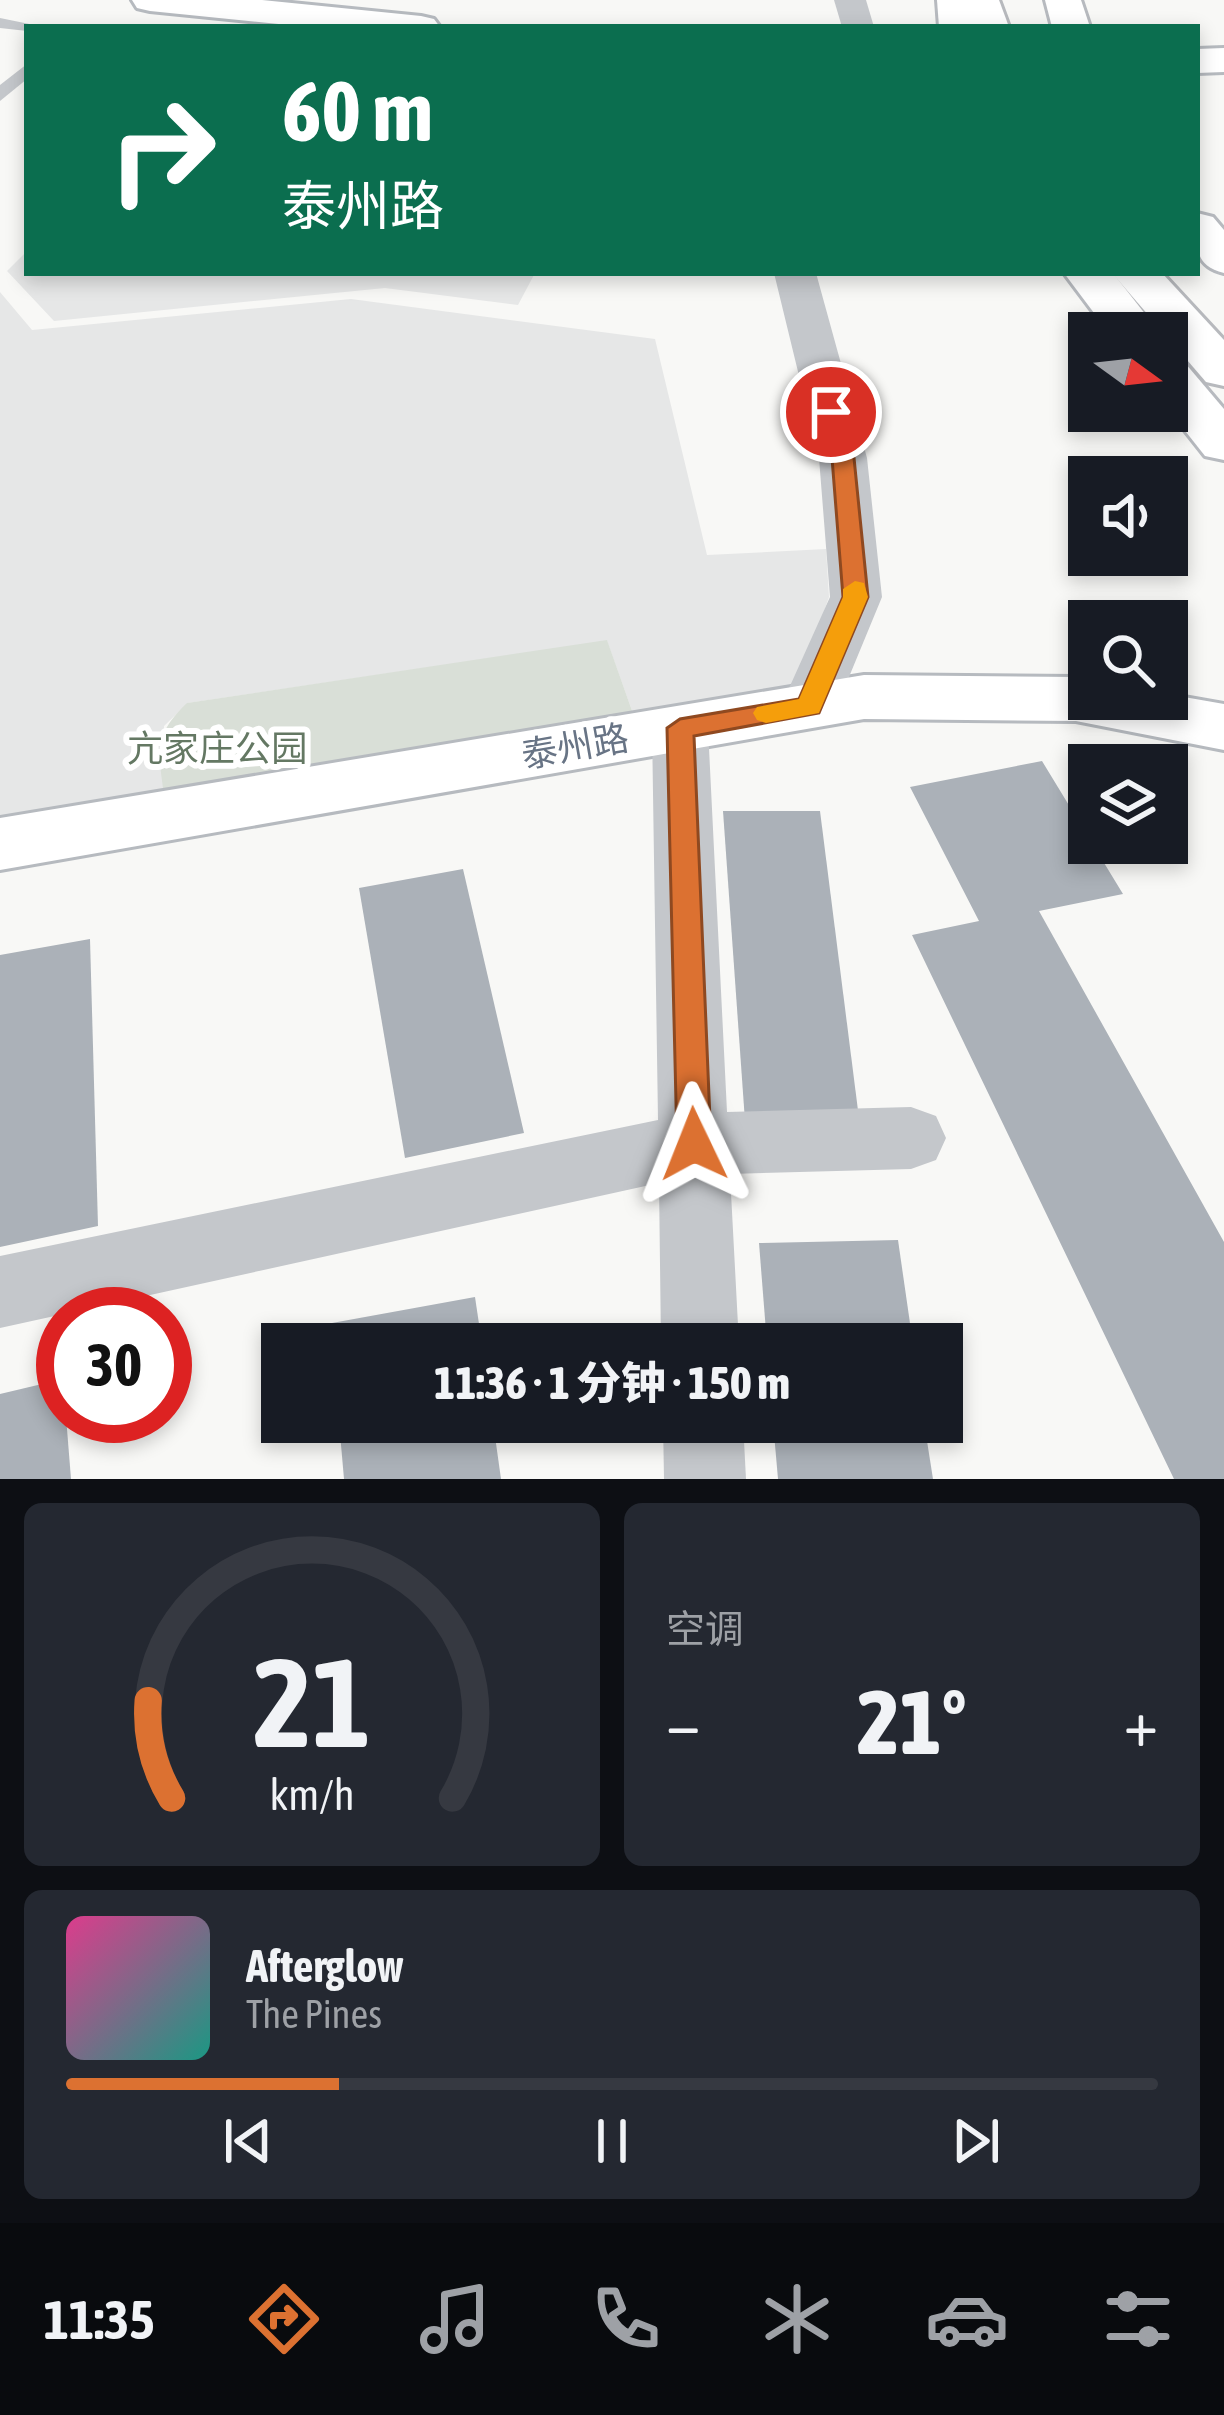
<!DOCTYPE html>
<html lang="zh">
<meta charset="utf-8">
<style>
:root{--surface:#171b24;--page:#242831;--text:#f1f3f6;--muted:#9ea1a6;--line:#363941;--accent:#dc7131}
body{margin:0;font-family:"Asap Condensed","Noto Sans SC",sans-serif;background:var(--page);color:var(--text);height:100vh;display:flex;flex-direction:column;font-size:45px;white-space:nowrap}
*{box-sizing:border-box;margin:0}
p{font-size:39px;color:var(--muted)}
.icon{flex:none;width:66px;height:66px;fill:none;stroke:currentColor;stroke-width:2;stroke-linecap:round;stroke-linejoin:round}
.map{position:relative;height:1479px;overflow:hidden}
.side{display:flex;flex-direction:column;gap:24px;padding:24px;background:#0d0f14;flex:1}
.side>*{flex:none}
.top-card{position:absolute;left:24px;top:24px;width:1176px;height:252px;border-radius:0px;box-shadow:0 6px 18px #0003;background:#0b6e4f;color:#fff;overflow:hidden}
.needle{width:78px;rotate:105deg}
.tools{position:absolute;left:1068px;top:312px;display:grid;gap:24px}
.tools a{display:grid;place-items:center;width:120px;height:120px;border-radius:0px;background:var(--surface);box-shadow:0 6px 18px #0003;font-size:60px}
.speed{position:absolute;left:36px;top:1287px;display:flex;gap:24px;font-size:60px;font-weight:700;text-align:center}
.speed>*{display:grid;place-content:center;width:156px;height:156px;border-radius:50%;background:var(--surface);box-shadow:0 6px 18px #0003;line-height:1}
.speed .limit{border:18px solid #d22;background:#fff;color:#111}
.pin{position:absolute;display:grid;place-items:center;width:102px;height:102px;color:#fff;margin:-51px;border:6px solid #fff;border-radius:50%;box-shadow:0 3px 12px #0007}
.me{position:absolute;width:132px;margin:-66px;rotate:358deg;stroke-linejoin:round;filter:drop-shadow(0 0 9px #0008)}
.turn{display:flex;align-items:center;gap:42px;height:252px;padding:0 60px;font-size:54px}
.turn .icon{width:156px;height:156px;stroke-width:2.5}
.turn b{display:block;font-size:84px;line-height:102px}
.big{font-size:90px;font-weight:800;line-height:1.1}
.side .widget{flex:1;display:flex;flex-direction:column;justify-content:center;gap:18px;min-width:0;padding:0 42px;border-radius:18px;background:var(--page)}
.side .dial{align-items:center;gap:0}
.dial svg{height:312px;overflow:visible;fill:none;stroke:var(--line);stroke-width:7;stroke-linecap:round;text-anchor:middle}
.dial text{fill:var(--text);stroke:none}
.song{display:flex;align-items:center;gap:36px}
.cover{width:144px;height:144px;border-radius:18px;background:linear-gradient(135deg,hsl(330 70% 55%),hsl(170 70% 35%))}
.played{height:12px;border-radius:6px;background:linear-gradient(90deg,var(--accent) 25%,var(--line) 25%)}
.keys{display:flex;justify-content:space-around;direction:ltr}
.heat{display:flex;justify-content:space-between;align-items:center;font-size:66px;direction:ltr}
.side .tiles{flex:1;display:grid;gap:24px;grid-template-columns:1fr 1fr}
.widget:last-child{grid-column:span 2}
.trip{position:absolute;left:261px;top:1323px;width:702px;height:120px;border-radius:0px;background:var(--surface);box-shadow:0 6px 18px #0003;font-weight:800;line-height:120px;text-align:center}
.dock{display:flex;height:192px;justify-content:space-around;align-items:center;background:#090b0e;color:var(--muted)}
.dock .icon{width:84px;height:84px}
.dock .active{color:var(--accent)}
.dock b{font-size:54px;color:var(--text)}
.map>svg:first-child{display:block}
.built{fill:#e6e7e7}
.green{fill:#d9dfd7}
.building{fill:#abb1b8}
.lines{fill:none;stroke-linecap:round;stroke-linejoin:round}
.secondary-casing{stroke:#b6babf;stroke-width:6}
.primary-casing{stroke:#b7babf;stroke-width:6}
.highway-casing{stroke:#b7b9bd;stroke-width:6}
.lane{fill:#c4c7cb;fill-rule:evenodd}
.street{fill:#c4c7cb;fill-rule:evenodd}
.secondary{fill:#fff;fill-rule:evenodd}
.primary{fill:#fff;fill-rule:evenodd}
.highway{fill:#fff;fill-rule:evenodd}
.route{fill:#dc7131;stroke:#8f4920;stroke-width:3}
.slow{fill:#f59e0b}
.labels{text-anchor:middle;stroke-width:12;stroke-linejoin:round;paint-order:stroke}
.street-label{font-size:36px;fill:#687485;stroke:#fff}
.park-label{font-size:36px;fill:#647863;stroke:#fff}
</style>
<div class="map">
<svg width="1224" height="1479" viewBox="0 0 1224 1479">
<rect width="100%" height="100%" fill="#f8f8f6"/>
<g class="built">
<polygon points="27,251 27,273 535,273 518,305 385,288 54,321 7,271"/>
<polygon points="0,292 32,330 351,299 655,339 707,555 826,549 829,597 796,692 636,722 607,641 188,703 164,726 165,807 0,833"/>
</g>
<path class="green" d="M607,640L636,722L165,807C161,757 148,740 187,703Z"/>
<g class="building">
<polygon points="1042,761 1123,894 1039,911 1224,1242 1224,1479 1174,1479 912,935 979,921 910,787"/>
<polygon points="723,811 820,811 861,1134 746,1135"/>
<polygon points="463,869 524,1133 405,1158 359,888"/>
<polygon points="90,939 98,1226 0,1247 0,955"/>
<polygon points="898,1240 913,1344 767,1344 759,1243"/>
<polygon points="475,1297 482,1344 333,1344 332,1323"/>
<polygon points="63,1379 71,1479 0,1479 0,1394"/>
<polygon points="339,1422 493,1422 501,1479 344,1479"/>
<polygon points="773,1422 924,1422 933,1479 778,1479"/>
</g>
<g class="lines">
<g class="secondary-casing">
<g id="secondary">
<polygon points="132,0 262,0 421,16 434,19 440,27 308,27 150,11 137,8"/>
<polygon points="1224,48 1224,72 1197,73 1197,49"/>
<polygon points="864,675 1076,677 1089,679 1089,699 1167,699 1167,694 1224,704 1224,750 1076,721 864,719 0,870 0,818"/>
</g>
</g>
<g class="primary-casing">
<g id="primary">
<polygon points="937,0 973,0 977,27 939,27"/>
<polygon points="1045,0 1081,0 1090,27 1052,27"/>
<path d="M1197,213L1213,217L1224,230V273C1191,265 1197,242 1197,213Z"/>
<polygon points="1064,273 1113,273 1160,333 1109,333"/>
<polygon points="1167,359 1185,363 1224,409 1224,460 1205,456 1167,408"/>
</g>
</g>
<g class="highway-casing">
<g id="highway">
<polygon points="963,0 999,0 1009,27 971,27"/>
<polygon points="1112,273 1162,273 1224,340 1224,386 1206,382"/>
</g>
</g>
<g class="lane">
<polygon points="0,18 44,27 27,27 27,31 0,28"/>
<polygon points="27,64 27,79 0,101 0,85"/>
</g>
<g class="street">
<polygon points="834,0 866,0 874,27 842,27"/>
<polygon points="774,273 816,273 867,458 882,597 837,706 829,720 809,725 789,720 781,706 830,597 819,458"/>
<polygon points="680,708 700,714 708,728 727,1112 911,1107 936,1116 946,1138 936,1160 911,1169 730,1174 739,1344 661,1344 659,1183 0,1328 0,1256 658,1120 652,728 660,714"/>
<polygon points="663,1422 743,1422 746,1479 664,1479"/>
</g>
<use href="#secondary" class="secondary"/>
<use href="#primary" class="primary"/>
<use href="#highway" class="highway"/>
</g>
<polygon class="route" points="831,405 842,412 854,458 868,597 819,713 694,736 711,1144 706,1154 694,1159 682,1154 677,1144 667,728 680,719 799,699 843,597 832,458 820,412"/>
<polygon class="slow" points="855,581 864,583 868,597 819,713 766,723 757,720 753,713 757,707 799,699 843,597 843,589"/>
<g class="labels">
<g class="street-label">
<text transform="translate(575 746) rotate(-10)" y="13">泰州路</text>
</g>
<g class="park-label">
<text x="217" y="761">亢家庄公园</text>
</g>
</g>
</svg>
<div class="tools">
<a><svg class="needle" viewBox="-14 -14 28 28"><path d="M0-13l5 13h-10z" fill="#e53935"/><path d="M0 13l5-13h-10z" fill="#9ea1a6"/></svg></a>
<a><svg class="icon" aria-label="sound" viewBox="0 0 24 24"><path d="M4 9h4l5-4v14l-5-4H4zM17 9q2 3 0 6"/></svg></a>
<a><svg class="icon" aria-label="search" viewBox="0 0 24 24"><circle cx="10" cy="10" r="6"/><path d="M15 15l6 6"/></svg></a>
<a><svg class="icon" aria-label="layers" viewBox="0 0 24 24"><path d="M12 4l9 5-9 5-9-5zM3 14l9 5 9-5"/></svg></a>
</div>
<div class="speed"><div class="limit">30</div></div>
<div class="pin" style="left:831px;top:412px;background:#d93025"><svg class="icon" aria-label="arrive" viewBox="0 0 24 24"><path d="M6 21V4h12l-3 4 3 4H6"/></svg></div>
<svg class="me" style="left:694px;top:1144px" viewBox="-20 -20 40 40"><path d="M0-17L14 15 0 8-14 15z" fill="#dc7131" stroke="#fff" stroke-width="4"/></svg>
<div class="trip">11:36 · 1 分钟 · 150 m</div>
<div class="top-card">
<div class="turn"><svg class="icon" aria-label="right" viewBox="0 0 24 24"><path d="M7 20v-9h11M14 6l5 5-5 5"/></svg><div><b>60 m</b>泰州路</div></div>
</div>
</div>
<section class="side">
<div class="tiles">
<div class="widget dial"><svg viewBox="0 0 100 80">
<path d="M14 69A42 42 0 1 1 86 69"/>
<path d="M14 69A42 42 0 0 1 8 44" stroke="#dc7131"/>
<text x="50" y="56" font-size="32" font-weight="700">21</text>
<text x="50" y="72" font-size="11">km/h</text>
</svg></div>
<div class="widget"><p>空调</p>
<div class="heat"><a>−</a><b class="big">21°</b><a>+</a></div>
</div>
<div class="widget">
<div class="song"><i class="cover"></i><div><b>Afterglow</b><p>The Pines</p></div></div>
<div class="played"></div>
<div class="keys"><svg class="icon" aria-label="previous" viewBox="0 0 24 24"><path d="M18 5L8 12l10 7zM5 5v14"/></svg><svg class="icon" aria-label="pause" viewBox="0 0 24 24"><path d="M8 5v14M16 5v14"/></svg><svg class="icon" aria-label="next" viewBox="0 0 24 24"><path d="M6 5l10 7-10 7zM19 5v14"/></svg></div>
</div>
</div>
</section>
<nav class="dock">
<b>11:35</b>
<svg class="icon active" aria-label="directions" viewBox="0 0 24 24"><path d="M12 3l9 9-9 9-9-9zM9 14v-3h6M13 9l2 2-2 2"/></svg>
<svg class="icon" aria-label="music" viewBox="0 0 24 24"><path d="M9 18V5l10-2v13"/><circle cx="6" cy="18" r="3"/><circle cx="16" cy="16" r="3"/></svg>
<svg class="icon" aria-label="phone" viewBox="0 0 24 24"><path d="M5 4h4l2 5-3 2q2 4 5 5l2-3 5 2v4C11 20 4 13 5 4z"/></svg>
<svg class="icon" aria-label="climate" viewBox="0 0 24 24"><path d="M12 3v18M4 7l16 10M4 17L20 7"/></svg>
<svg class="icon" aria-label="car" viewBox="0 0 24 24"><path d="M5 17H2v-5l4-1 3-4h7l3 4 3 1v5h-3M9 17h6M6 11h13"/><circle cx="7" cy="17" r="2"/><circle cx="17" cy="17" r="2"/></svg>
<svg class="icon" aria-label="filters" viewBox="0 0 24 24"><path d="M4 7h16M4 17h16"/><circle cx="9" cy="7" r="2"/><circle cx="15" cy="17" r="2"/></svg>
</nav>
